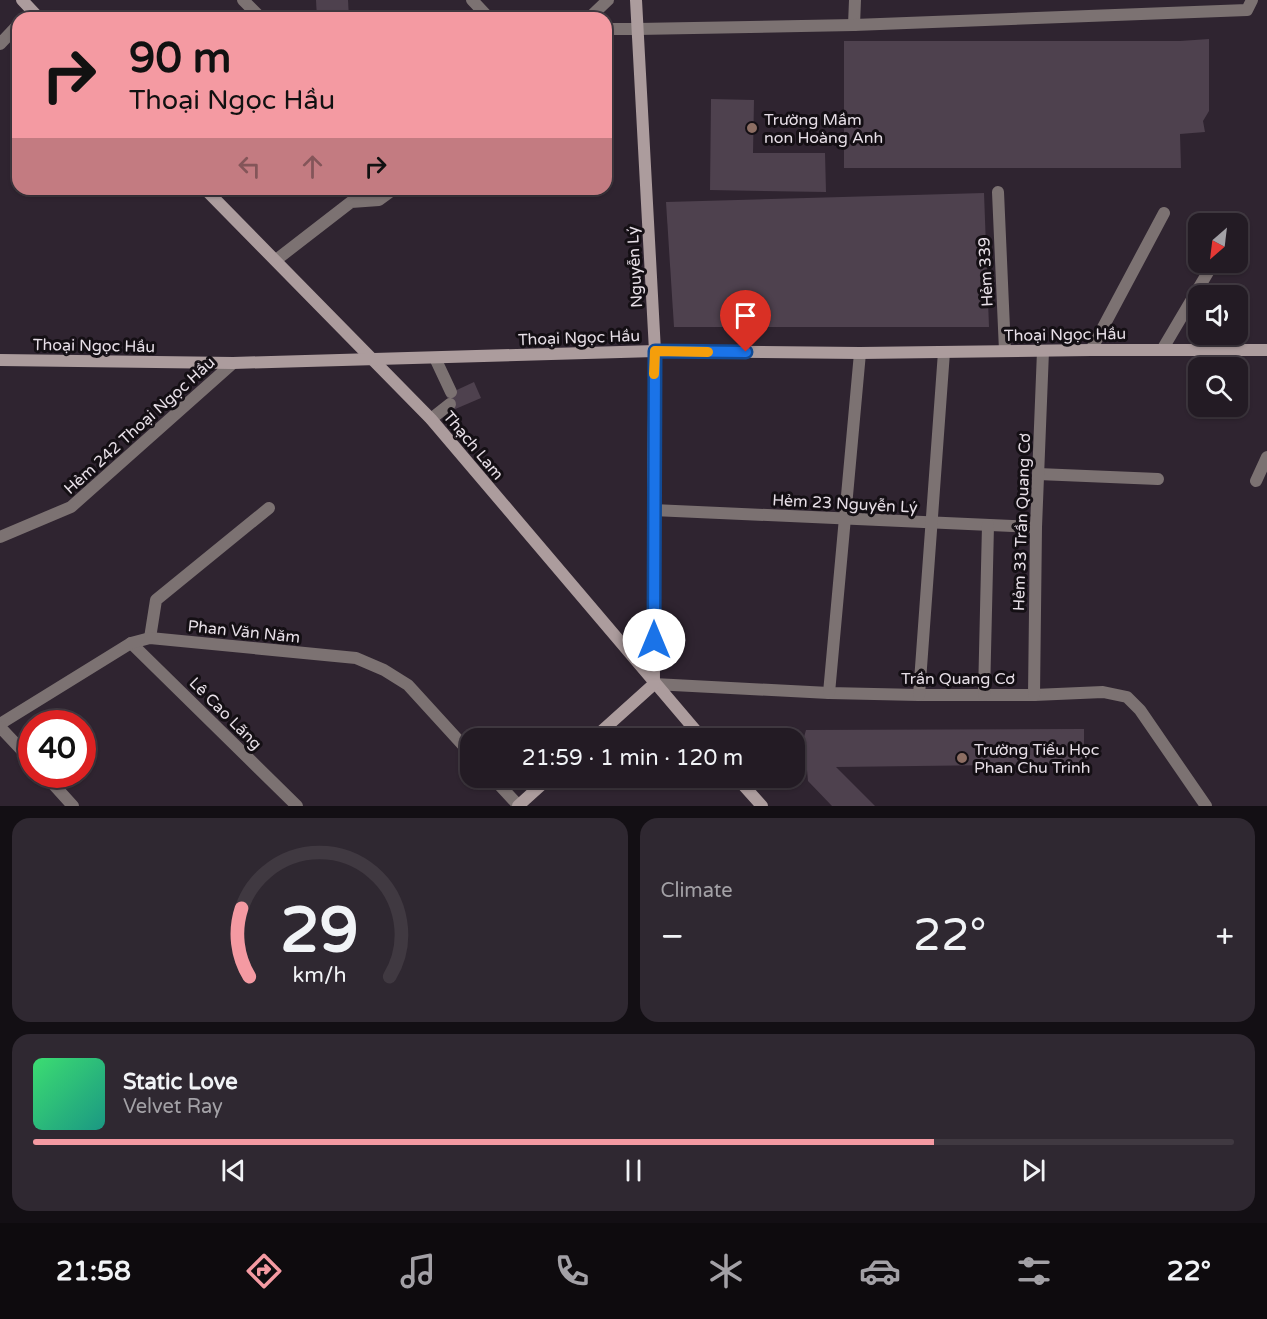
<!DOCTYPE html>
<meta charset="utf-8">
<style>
:root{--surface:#231b24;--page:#2f2831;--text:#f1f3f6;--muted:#a3a1a6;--line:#403941;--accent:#f49aa2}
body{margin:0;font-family:"Varela Round",sans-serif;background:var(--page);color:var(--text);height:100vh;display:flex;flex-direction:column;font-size:22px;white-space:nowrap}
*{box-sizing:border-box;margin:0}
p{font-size:20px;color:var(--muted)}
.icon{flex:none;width:33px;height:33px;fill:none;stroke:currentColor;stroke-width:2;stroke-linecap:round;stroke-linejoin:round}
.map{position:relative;height:806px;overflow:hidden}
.panel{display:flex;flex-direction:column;gap:12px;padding:12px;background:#130f14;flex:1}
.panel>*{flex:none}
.guide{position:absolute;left:12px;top:12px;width:600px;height:183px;border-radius:18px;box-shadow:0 2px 4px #0004,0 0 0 2px var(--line);background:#f49aa2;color:#111;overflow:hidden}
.needle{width:39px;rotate:208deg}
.buttons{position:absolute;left:1188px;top:213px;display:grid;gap:12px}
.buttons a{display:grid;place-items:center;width:60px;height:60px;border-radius:12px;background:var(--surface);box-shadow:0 2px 4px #0004,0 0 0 2px var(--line);font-size:30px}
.speed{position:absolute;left:18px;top:710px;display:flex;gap:12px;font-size:30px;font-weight:700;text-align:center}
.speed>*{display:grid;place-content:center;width:78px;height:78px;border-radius:50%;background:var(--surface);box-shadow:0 2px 4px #0004,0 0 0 2px var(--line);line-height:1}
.speed .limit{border:9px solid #d22;background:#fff;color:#111}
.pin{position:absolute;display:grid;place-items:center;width:51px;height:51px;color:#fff;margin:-62px -26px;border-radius:50% 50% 50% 0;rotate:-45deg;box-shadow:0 0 6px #0007}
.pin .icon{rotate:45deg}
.me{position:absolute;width:66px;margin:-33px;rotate:0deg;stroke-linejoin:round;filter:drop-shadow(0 0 4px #0008)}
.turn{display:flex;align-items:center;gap:21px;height:126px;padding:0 18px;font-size:27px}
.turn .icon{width:78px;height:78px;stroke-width:2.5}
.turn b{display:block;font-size:42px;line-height:51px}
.lanes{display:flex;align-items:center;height:57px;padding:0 18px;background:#0003;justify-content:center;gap:30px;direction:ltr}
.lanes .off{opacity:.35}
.big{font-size:45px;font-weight:600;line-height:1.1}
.panel .tile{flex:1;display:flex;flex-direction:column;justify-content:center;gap:9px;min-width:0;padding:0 21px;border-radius:18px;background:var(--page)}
.panel .dial{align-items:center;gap:0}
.dial svg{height:156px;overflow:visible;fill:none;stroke:var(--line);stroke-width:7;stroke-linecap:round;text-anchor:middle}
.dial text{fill:var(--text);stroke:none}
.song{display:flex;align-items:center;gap:18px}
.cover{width:72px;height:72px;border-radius:9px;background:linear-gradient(135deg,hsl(140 70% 55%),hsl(170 70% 35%))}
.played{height:6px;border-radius:3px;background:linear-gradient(90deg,var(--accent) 75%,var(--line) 75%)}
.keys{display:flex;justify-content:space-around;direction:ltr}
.heat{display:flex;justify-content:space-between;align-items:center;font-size:33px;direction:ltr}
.panel .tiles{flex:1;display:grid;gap:12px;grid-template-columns:1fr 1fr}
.tile:last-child{grid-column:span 2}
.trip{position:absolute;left:460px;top:728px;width:345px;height:60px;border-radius:18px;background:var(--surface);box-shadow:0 2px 4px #0004,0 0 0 2px var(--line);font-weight:600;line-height:60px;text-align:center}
.menu{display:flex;height:96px;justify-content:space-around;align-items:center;background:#0e0b0e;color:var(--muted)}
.menu .icon{width:42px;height:42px}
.menu .active{color:var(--accent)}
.menu b{font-size:27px;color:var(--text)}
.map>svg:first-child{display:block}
.building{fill:#4e414e}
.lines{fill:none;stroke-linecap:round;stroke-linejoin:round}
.lane{stroke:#7c7272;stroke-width:12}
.street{stroke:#7c7272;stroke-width:12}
.secondary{stroke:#ac9c9d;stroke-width:12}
.route-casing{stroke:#114b97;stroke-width:15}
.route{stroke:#1a73e8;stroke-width:10}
.slow{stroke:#f59e0b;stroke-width:10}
.education-dot{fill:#8d6e63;stroke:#140f14;stroke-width:2}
.labels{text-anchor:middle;stroke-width:6;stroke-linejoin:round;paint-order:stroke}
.poi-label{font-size:16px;fill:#e7dfe7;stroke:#140f14;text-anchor:start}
.street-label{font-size:16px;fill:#e7dfe7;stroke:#140f14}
</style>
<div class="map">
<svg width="1267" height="806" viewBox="0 0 1267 806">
<rect width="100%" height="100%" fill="#2f2430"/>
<g class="building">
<polygon points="316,0 348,0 349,18 317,18"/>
<polygon points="1209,39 1209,111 1203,121 1205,132 1180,134 1181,168 844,168 844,41 1180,41"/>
<polygon points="711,99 754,100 753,153 825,153 826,192 710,190"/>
<polygon points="984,193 989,327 674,327 666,202"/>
<polygon points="474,382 481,398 453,410 446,395"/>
<polygon points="1084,729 1084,764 836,767 875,806 832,806 808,781 804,737 806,730"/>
</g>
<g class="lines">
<g class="lane">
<polyline points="854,25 855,0"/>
<polyline points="637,29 854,25 1247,10 1252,0"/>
<polyline points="435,358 451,392"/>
<polyline points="431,419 450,404"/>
<polyline points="1038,474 1158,479"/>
</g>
<g class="street">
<polyline points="243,0 261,18"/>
<polyline points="472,0 489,18"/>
<polyline points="589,18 608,0"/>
<polyline points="606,29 637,29"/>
<polyline points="0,44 18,25"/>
<polyline points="998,192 1005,351"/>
<polyline points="1238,224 1239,222"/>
<polyline points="276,260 351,202 379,200 394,189"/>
<polyline points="1091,350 1164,213"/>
<polyline points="1162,350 1214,262"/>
<polyline points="1256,481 1267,457"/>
<polyline points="653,510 1036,527"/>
<polyline points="0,537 71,507 233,363"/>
<polyline points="150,638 156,600 269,508"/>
<polyline points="131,643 297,806"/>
<polyline points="654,684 829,693 919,695 1034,695 1103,692 1127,697 1140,710 1206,806"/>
<polyline points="829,693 860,353"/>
<polyline points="919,695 944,352"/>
<polyline points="984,695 988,525"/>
<polyline points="1034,695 1036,527 1043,351"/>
<polyline points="0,724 131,643 150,638 356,658 384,670 408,685 471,754"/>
<polyline points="0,727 32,761"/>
<polyline points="44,774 73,806"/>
<polyline points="492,777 519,806"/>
</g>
<g class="secondary">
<polyline points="22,0 39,18"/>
<polyline points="205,189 431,419 702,738"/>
<polyline points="0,360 233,363 655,351 860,353 1091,350 1267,350"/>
<polyline points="594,738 654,684 653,477 655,351 636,0"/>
<polyline points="736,777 762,806"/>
<polyline points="518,806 550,777"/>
</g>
</g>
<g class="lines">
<g class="route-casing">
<polyline id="route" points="654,640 655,351 746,352"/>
</g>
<use href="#route" class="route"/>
<polyline class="slow" points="654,374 655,351 708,352"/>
</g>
<g class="education-dot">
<circle cx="752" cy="128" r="6"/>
<circle cx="962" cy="758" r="6"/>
</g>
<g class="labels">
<g class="poi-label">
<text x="764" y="125">Trường Mầm<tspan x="764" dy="18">non Hoàng Anh</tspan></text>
<text x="974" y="755">Trường Tiểu Học<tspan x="974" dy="18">Phan Chu Trinh</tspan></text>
</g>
<g class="street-label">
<text transform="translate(634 267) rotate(-93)" y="6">Nguyễn Lý</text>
<text transform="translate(985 272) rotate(-93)" y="6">Hẻm 339</text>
<text transform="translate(1065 334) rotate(-1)" y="6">Thoại Ngọc Hầu</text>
<text transform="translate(579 337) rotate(-2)" y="6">Thoại Ngọc Hầu</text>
<text transform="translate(94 345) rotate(1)" y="6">Thoại Ngọc Hầu</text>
<text transform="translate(139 425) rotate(-42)" y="6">Hẻm 242 Thoại Ngọc Hầu</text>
<text transform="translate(474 445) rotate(50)" y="6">Thạch Lam</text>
<text transform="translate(845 503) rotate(3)" y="6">Hẻm 23 Nguyễn Lý</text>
<text transform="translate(1021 522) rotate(-88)" y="6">Hẻm 33 Trần Quang Cơ</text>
<text transform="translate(244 631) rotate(6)" y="6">Phan Văn Năm</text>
<text x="958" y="684">Trần Quang Cơ</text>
<text transform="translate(226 713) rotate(45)" y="6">Lê Cao Lãng</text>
</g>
</g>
</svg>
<div class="buttons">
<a><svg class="needle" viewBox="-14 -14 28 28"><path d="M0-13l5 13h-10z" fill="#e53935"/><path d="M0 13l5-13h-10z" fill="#a3a1a6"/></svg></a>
<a><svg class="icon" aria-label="sound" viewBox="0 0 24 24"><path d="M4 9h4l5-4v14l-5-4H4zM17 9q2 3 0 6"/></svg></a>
<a><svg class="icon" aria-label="search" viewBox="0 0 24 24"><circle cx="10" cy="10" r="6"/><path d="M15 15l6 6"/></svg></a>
</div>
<div class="speed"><div class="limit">40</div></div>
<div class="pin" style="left:746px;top:352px;background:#d93025"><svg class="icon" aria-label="arrive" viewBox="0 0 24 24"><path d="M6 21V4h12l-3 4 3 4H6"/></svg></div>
<svg class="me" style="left:654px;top:640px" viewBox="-20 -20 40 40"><circle r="19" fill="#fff"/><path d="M0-13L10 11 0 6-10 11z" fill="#1a73e8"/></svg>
<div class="trip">21:59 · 1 min · 120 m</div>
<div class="guide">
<div class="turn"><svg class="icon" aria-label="right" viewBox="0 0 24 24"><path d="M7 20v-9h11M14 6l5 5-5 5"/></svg><div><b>90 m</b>Thoại Ngọc Hầu</div></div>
<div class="lanes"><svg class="icon off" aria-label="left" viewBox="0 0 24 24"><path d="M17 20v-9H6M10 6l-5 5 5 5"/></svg><svg class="icon off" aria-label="ahead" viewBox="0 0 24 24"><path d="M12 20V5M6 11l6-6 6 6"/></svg><svg class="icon" aria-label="right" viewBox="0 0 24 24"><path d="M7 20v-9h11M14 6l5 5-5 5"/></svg></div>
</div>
</div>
<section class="panel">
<div class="tiles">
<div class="tile dial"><svg viewBox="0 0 100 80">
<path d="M14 69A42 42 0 1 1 86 69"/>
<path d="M14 69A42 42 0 0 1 10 34" stroke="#f49aa2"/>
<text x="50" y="56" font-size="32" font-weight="700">29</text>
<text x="50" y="72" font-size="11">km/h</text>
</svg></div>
<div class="tile"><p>Climate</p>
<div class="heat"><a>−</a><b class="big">22°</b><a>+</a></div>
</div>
<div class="tile">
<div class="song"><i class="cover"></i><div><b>Static Love</b><p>Velvet Ray</p></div></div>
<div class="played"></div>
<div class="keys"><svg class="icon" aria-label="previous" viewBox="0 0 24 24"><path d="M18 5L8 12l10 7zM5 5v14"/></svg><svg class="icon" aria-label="pause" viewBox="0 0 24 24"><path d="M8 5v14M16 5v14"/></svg><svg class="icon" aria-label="next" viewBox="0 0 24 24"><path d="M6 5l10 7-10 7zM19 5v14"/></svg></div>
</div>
</div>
</section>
<nav class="menu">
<b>21:58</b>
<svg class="icon active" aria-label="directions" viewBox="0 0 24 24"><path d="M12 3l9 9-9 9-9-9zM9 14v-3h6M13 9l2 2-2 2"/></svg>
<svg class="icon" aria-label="music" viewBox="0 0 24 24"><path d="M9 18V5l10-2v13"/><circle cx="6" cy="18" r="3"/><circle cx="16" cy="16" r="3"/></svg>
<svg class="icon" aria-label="phone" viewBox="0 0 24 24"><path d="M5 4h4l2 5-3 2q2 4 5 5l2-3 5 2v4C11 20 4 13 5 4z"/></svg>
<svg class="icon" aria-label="climate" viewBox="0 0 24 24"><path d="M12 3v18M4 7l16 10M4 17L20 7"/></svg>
<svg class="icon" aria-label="car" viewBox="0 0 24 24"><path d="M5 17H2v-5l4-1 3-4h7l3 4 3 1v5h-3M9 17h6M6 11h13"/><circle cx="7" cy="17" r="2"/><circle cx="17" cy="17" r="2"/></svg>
<svg class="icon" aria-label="filters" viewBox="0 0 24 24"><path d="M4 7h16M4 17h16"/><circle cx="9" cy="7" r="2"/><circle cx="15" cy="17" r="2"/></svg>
<b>22°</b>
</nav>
